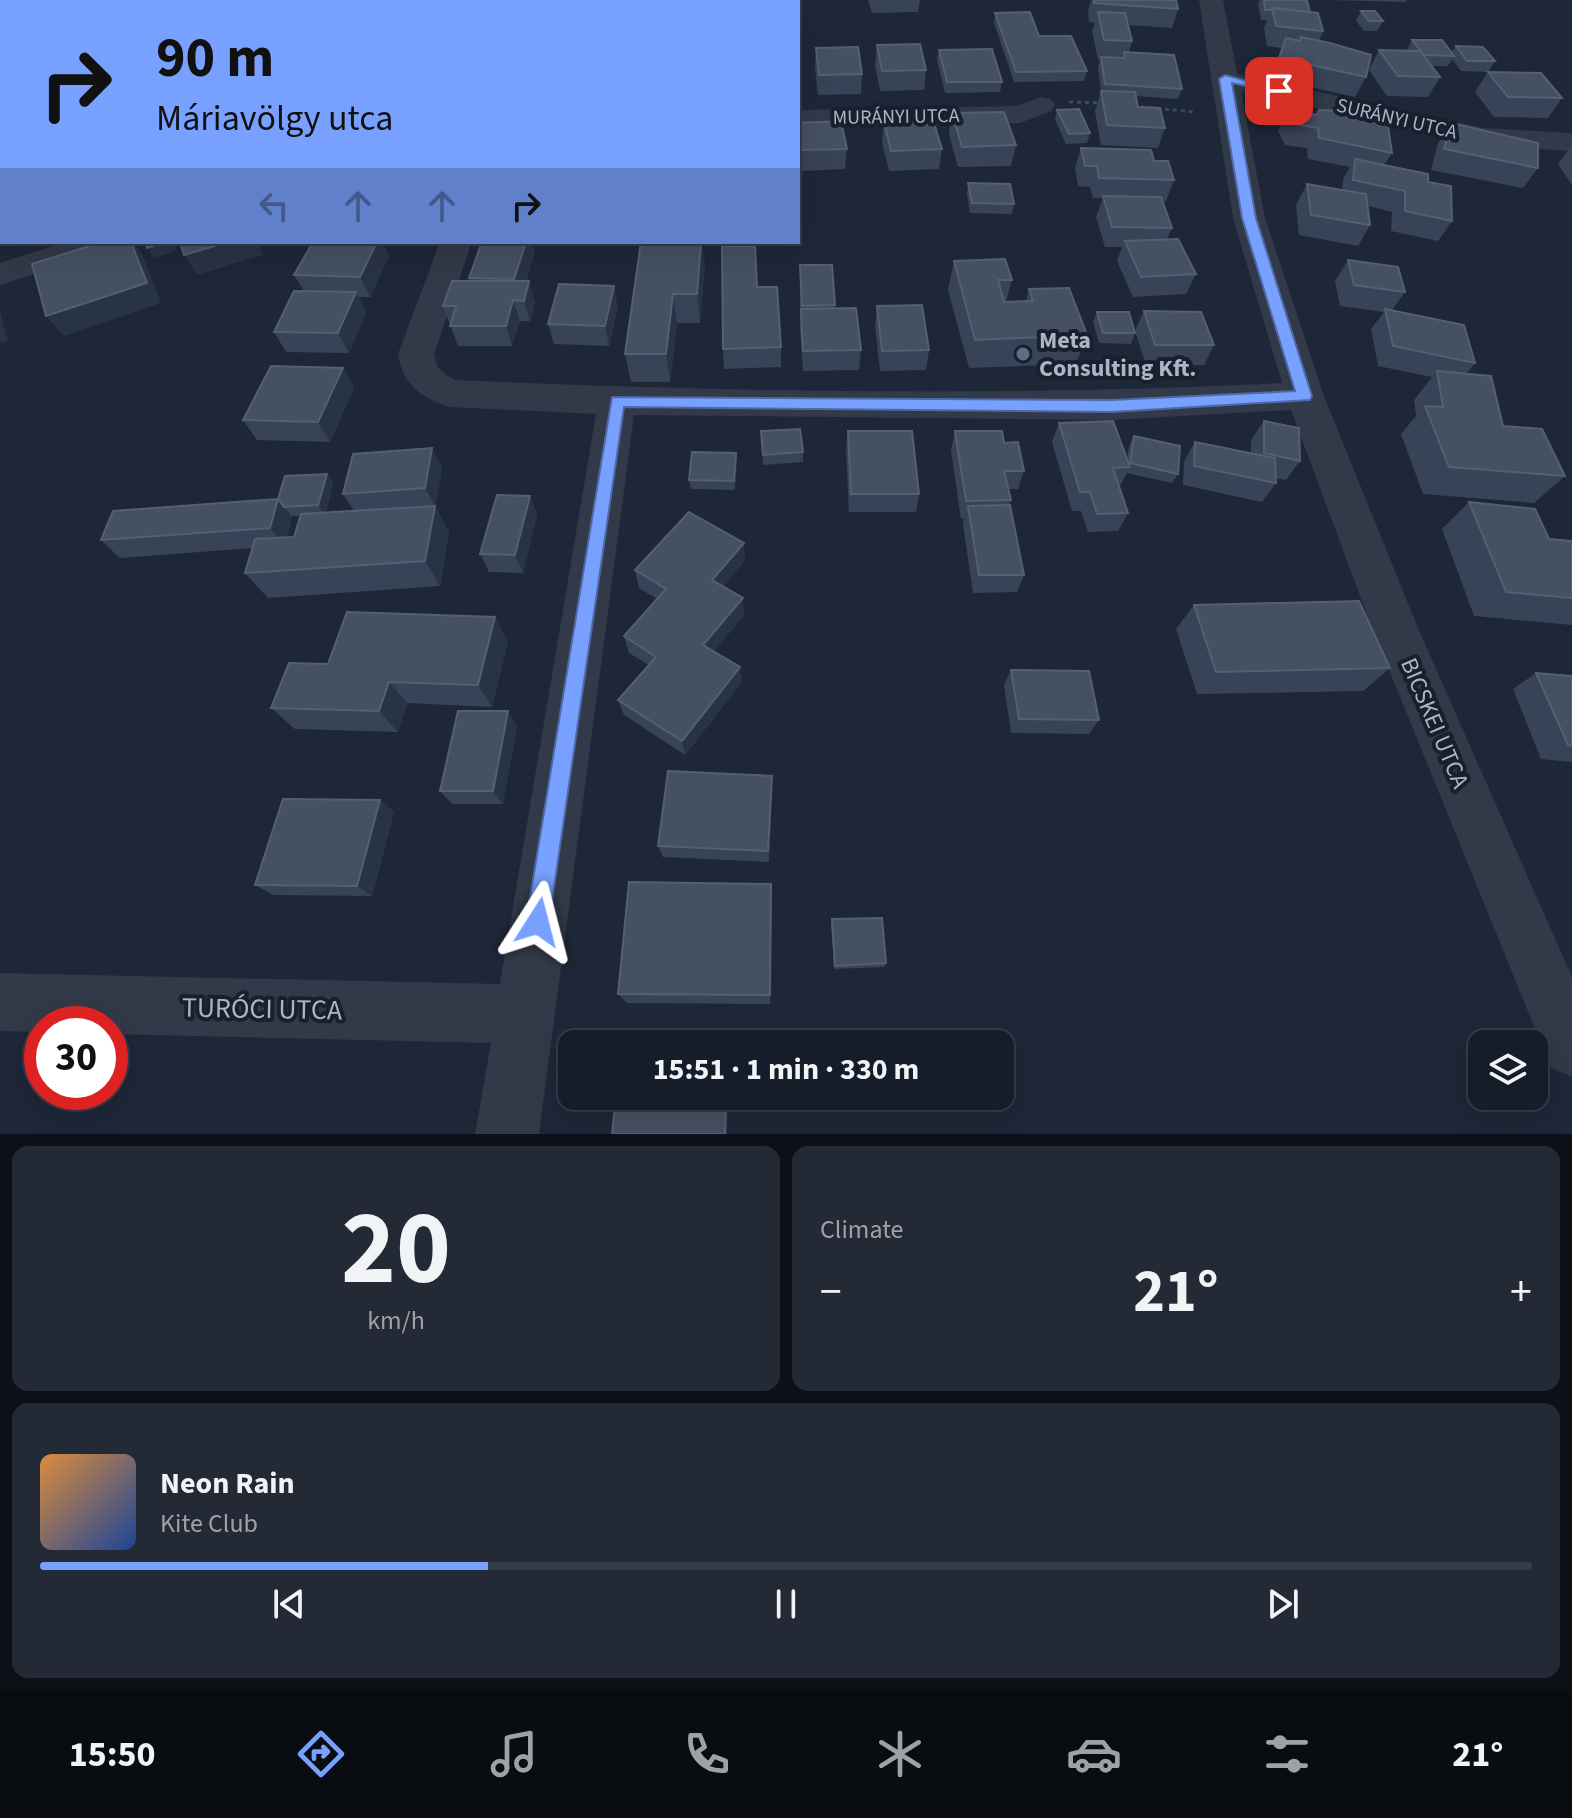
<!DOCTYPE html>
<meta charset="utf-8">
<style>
:root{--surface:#161d2a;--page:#232a36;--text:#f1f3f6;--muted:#9ea2a8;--line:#353b47;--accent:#78a1ff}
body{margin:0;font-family:"Source Sans 3",sans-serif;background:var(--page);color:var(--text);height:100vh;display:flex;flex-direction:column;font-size:30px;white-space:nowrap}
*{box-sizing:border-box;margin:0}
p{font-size:26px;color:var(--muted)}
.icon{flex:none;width:44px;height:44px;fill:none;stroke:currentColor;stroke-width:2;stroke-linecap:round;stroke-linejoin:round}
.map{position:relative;height:1134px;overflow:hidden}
.sheet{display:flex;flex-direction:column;gap:12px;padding:12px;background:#0c1017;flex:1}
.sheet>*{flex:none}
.top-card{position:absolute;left:0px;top:0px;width:800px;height:244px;box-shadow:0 8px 32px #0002,0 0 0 2px var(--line);background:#78a1ff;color:#111;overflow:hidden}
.fabs{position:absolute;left:1468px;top:1030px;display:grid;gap:16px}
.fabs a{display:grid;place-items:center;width:80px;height:80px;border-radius:16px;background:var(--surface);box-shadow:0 8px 32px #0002,0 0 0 2px var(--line);font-size:40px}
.speed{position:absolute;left:24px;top:1006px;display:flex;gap:16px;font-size:40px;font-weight:700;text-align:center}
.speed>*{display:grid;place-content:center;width:104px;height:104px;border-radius:50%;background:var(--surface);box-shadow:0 8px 32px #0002,0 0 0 2px var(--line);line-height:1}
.speed .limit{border:12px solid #d22;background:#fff;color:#111}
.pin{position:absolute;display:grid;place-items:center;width:68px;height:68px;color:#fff;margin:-34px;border-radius:16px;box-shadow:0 4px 12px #0006}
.me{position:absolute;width:88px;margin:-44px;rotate:9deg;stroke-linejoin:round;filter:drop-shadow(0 0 6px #0008)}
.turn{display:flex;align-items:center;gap:28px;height:168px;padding:0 24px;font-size:36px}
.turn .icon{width:104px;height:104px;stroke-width:2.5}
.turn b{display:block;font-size:56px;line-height:68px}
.lanes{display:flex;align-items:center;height:76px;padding:0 24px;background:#0003;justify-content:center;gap:40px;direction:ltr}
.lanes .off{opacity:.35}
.big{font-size:60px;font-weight:700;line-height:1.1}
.sheet .tile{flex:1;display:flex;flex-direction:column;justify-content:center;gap:12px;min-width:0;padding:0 28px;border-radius:16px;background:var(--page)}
.sheet .dial{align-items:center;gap:0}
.dial b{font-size:104px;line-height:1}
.song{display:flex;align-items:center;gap:24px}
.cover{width:96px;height:96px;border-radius:12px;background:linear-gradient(135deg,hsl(30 70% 55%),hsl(220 70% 35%))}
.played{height:8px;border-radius:4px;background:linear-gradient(90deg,var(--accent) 30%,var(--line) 30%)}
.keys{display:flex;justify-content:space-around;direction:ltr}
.heat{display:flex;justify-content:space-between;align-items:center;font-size:44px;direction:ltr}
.sheet .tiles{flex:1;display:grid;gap:12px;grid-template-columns:1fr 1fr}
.tile:last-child{grid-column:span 2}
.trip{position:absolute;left:558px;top:1030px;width:456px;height:80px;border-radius:16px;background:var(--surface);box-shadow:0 8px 32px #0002,0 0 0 2px var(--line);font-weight:700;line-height:80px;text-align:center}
.tabs{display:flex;height:128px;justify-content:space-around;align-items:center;background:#090c11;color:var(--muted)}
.tabs .icon{width:56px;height:56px}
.tabs .on{color:var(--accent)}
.tabs b{font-size:36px;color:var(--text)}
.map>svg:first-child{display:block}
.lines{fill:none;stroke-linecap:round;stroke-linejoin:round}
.path{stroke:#394e52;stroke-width:3;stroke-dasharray:4 4;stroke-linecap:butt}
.minor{fill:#323948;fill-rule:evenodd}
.wall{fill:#394357;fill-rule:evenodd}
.shaded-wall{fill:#293346}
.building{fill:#455063;stroke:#555f73;stroke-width:2}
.route{fill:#78a1ff;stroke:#4e69a6;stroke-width:2}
.service-dot{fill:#5c6f8a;stroke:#181f2d;stroke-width:3}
.labels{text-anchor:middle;stroke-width:8;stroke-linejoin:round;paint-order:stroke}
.far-street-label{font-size:20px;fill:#acb4c6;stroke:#181f2d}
.poi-label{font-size:24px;font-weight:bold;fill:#acb4c6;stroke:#181f2d;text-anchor:start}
.street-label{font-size:24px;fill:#acb4c6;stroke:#181f2d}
.near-street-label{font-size:28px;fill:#acb4c6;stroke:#181f2d}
</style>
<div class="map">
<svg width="1572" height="1134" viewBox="0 0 1572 1134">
<rect width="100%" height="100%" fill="#1e2738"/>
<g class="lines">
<g class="path">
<polyline points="1069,102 1103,103"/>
<polyline points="1133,106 1195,112"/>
</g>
<g class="minor">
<path d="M1199,0H1223L1237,74L1483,128L1572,133V151L1483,146L1241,91L1265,218L1324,396L1418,628L1572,977V1077L1551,1068L1372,628L1291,410L1112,420L634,415L539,1134H475L491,1043L110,1034V1024H42V1032L0,1031V973L500,984L596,414L450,407C421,398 403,385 398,354L440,242H472L434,354L438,368L454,380C730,392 1007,397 1282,383L1233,218Z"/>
<polygon points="1041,97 1051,99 1055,105 1051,111 1020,123 798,128 798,110 1016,106"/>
<polygon points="65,242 116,242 112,249 0,285 0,263"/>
</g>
</g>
<g class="wall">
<polygon points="362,0 403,0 402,2 363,2"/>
<polygon points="868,0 920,0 918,12 872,13"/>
<polygon points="1091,0 1176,0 1178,9 1172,28 1128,25 1132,41 1129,52 1182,89 1178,99 1136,96 1138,107 1165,128 1158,148 1101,145 1095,111 1101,91 1098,67 1100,60 1098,60 1092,31 1095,23 1089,22 1088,11"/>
<polygon points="1260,0 1307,0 1310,12 1323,31 1319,41 1366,77 1355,97 1270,78 1282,48 1267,46 1264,28 1267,20 1261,20 1258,3"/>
<polygon points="1329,0 1407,0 1406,2"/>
<polygon points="1361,11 1383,21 1377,31 1364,31 1356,21"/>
<polygon points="995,13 1087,71 1084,81 1014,82 994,23"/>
<polygon points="1412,40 1451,53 1456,46 1495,61 1488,72 1461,71 1452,59 1448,66 1432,66 1440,77 1428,97 1387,96 1369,70 1379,50 1407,50"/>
<polygon points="877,45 926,70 924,90 880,91 875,65"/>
<polygon points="816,48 862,74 861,94 818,95 815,68"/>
<polygon points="939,50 1002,82 1000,92 945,93 937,60"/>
<polygon points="1488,72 1562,98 1548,118 1494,117 1475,92"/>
<polygon points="1057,110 1090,133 1087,143 1066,144 1055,120"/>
<polygon points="1288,111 1317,115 1392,153 1384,165 1428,182 1452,221 1438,241 1391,231 1392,212 1368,206 1370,225 1358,246 1299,235 1296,205 1307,184 1342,190 1343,179 1350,167 1308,159 1307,148 1285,145 1278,131"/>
<polygon points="952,113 1016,145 1011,166 958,167 949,134"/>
<polygon points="884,122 942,149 939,169 889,171 882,142"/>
<polygon points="798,123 847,149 845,169 802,171 798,143"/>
<polygon points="1451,123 1538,168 1523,188 1431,170 1438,143"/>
<polygon points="1572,145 1572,185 1558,164"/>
<polygon points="1081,148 1154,161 1174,180 1166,201 1162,201 1172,228 1167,239 1196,274 1186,294 1133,297 1117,261 1122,247 1105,247 1096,217 1103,198 1093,198 1090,187 1078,186 1075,168"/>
<polygon points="968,183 1014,204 1012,214 970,213 967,194"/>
<polygon points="313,242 394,242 392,246 384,246 389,256 370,297 358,297 366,312 349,353 286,352 274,332 304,291 294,275"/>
<polygon points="641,242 705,264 700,323 677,323 670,382 631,382 625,354"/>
<polygon points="535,251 526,281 535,302 530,321 520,321 512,346 458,346 443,306 470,281 469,278"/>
<polygon points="1348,260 1405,292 1392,310 1475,363 1466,374 1503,426 1565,476 1534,503 1423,494 1401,434 1416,416 1414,400 1432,377 1378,366 1371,329 1384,312 1340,306 1335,281"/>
<polygon points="954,261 1012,280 1006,302 1026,301 1029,289 1087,335 1076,364 969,368 948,290"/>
<polygon points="800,265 835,305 835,309 861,350 859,370 803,371 800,329"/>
<polygon points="757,287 781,347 781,367 724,369 723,349"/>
<polygon points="618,306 609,346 554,344 548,324"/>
<polygon points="877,306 929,350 926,370 880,371 875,326"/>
<polygon points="1144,311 1214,345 1204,365 1146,365 1135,331"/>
<polygon points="1097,312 1135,333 1131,344 1099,343 1093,322"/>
<polygon points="343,368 354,388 330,442 257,440 243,420"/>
<polygon points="1264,421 1300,461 1286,480 1276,478 1276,483 1262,502 1183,485 1184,461 1195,442 1251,454 1251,440"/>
<polygon points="1059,423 1127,460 1129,446 1134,436 1178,474 1172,483 1127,473 1120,486 1119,486 1128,513 1118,531 1088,532 1081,511 1072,511 1052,442"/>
<polygon points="761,431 803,452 803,462 763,465"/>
<polygon points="848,431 919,494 916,512 849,512 846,450"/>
<polygon points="955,431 1004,443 1024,471 1018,489 1008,489 1011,500 1009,505 1024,575 1017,592 973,593 963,524 964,519 961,519 951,450"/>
<path d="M432,448L442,468L435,507L449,532L440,586L268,598L245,573L252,548L120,558L101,540L278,499L327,474L333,483L326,512L354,511L343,494ZM292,516H301L294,537L287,538Z"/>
<polygon points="736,453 737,462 735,490 691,489 689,480"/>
<polygon points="530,496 537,515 523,573 489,572 480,554"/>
<polygon points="1469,502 1549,539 1572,541 1572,625 1474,616 1442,529"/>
<polygon points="745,560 723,587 744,615 714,651 742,682 685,755 624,715 618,700 649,665 629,653 624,636 657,599 639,588 635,570"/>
<polygon points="1194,605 1390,668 1363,691 1197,694 1176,629"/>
<polygon points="508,641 492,707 407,703 398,732 295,729 271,708 328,664"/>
<polygon points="1011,670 1099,720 1089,734 1011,733 1004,685"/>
<polygon points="1536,673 1572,676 1572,762 1541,759 1513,689"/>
<polygon points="517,726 503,804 452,804 440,791"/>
<polygon points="772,789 769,862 663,857 658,846"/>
<polygon points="380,800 394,812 372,896 274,895 255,885"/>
<polygon points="772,898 770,1004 627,1003 618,994"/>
<polygon points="832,919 886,963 884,967 834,969 831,924"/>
</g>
<g class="shaded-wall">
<polygon points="137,0 158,0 160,2 122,2"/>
<polygon points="201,0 213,0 213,2 198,2"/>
<polygon points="2,213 2,239 0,239 0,214"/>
<polygon points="131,242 134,242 142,254 161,303 64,336 46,316"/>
<polygon points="164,242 173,242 177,251 154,258 147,248"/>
<polygon points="228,242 258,242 263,255 197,275 184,255"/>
<polygon points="377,242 382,242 389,256 370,297 360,277"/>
<polygon points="526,242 532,242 535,251 520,299 514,279"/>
<polygon points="701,242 702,242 705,264 700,323 697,294"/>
<polygon points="529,281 535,302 530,321 524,301"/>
<polygon points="614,286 618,306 609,346 605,326"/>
<polygon points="356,292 366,312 349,353 338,333"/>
<polygon points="673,294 677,323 670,382 666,354"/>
<polygon points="513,300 520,321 512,346 506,326"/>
<polygon points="0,310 8,341 0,343"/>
<polygon points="343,368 354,388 330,442 318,422"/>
<polygon points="432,448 442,468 435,507 449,532 440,586 425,561 435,506 425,488"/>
<polygon points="736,453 737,462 735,490 734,481"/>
<polygon points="327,474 333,483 325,514 318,505"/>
<polygon points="530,496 537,515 523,573 515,555"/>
<polygon points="278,499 292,517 285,546 270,528"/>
<polygon points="744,543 745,560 714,598 712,580"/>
<polygon points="743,598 744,615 706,661 703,645"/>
<polygon points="495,617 508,641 492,707 478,685"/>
<polygon points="740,667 742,682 685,755 682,741"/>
<polygon points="389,682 407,703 398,732 379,711"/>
<polygon points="508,711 517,726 503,804 493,791"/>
<polygon points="772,776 772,789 769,862 768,851"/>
<polygon points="380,800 394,812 372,896 357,886"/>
<polygon points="771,884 772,898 770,1004 770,995"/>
<polygon points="726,1096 729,1096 727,1134 725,1134"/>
</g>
<g class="building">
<polygon points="93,0 138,0 122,2 92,2"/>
<rect x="154" y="0" width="47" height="2"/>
<polygon points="1094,0 1176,0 1178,9 1094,3"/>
<polygon points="1264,0 1307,0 1310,12 1272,8 1271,10 1265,10"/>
<polygon points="1272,8 1318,13 1323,31 1276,26"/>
<polygon points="1361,11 1375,11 1383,21 1369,21"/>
<polygon points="1030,12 1039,36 1071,36 1087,71 1016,72 995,13"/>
<polygon points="1098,12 1125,13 1132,41 1104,40"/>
<polygon points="1301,37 1330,43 1371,55 1366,77 1279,58 1286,38 1300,41"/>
<polygon points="1412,40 1442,40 1454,56 1424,55"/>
<polygon points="920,44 926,70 882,71 877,45"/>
<polygon points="1456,46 1483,47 1495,61 1467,61"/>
<polygon points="858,47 862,74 819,75 816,48"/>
<polygon points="992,49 1002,82 947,82 939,50"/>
<polygon points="1379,50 1420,51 1440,77 1398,76"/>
<polygon points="1124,52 1174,55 1182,89 1105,84 1101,57 1125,58"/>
<polygon points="1488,72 1541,73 1562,98 1508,97"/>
<polygon points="1101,91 1135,92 1138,107 1160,108 1165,128 1107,125"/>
<polygon points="1079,109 1090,133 1069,134 1057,110"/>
<polygon points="1319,110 1361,112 1370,122 1388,126 1392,153 1319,138 1318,128 1295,124 1288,111 1317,115"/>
<polygon points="1004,112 1016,145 962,147 952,113"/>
<polygon points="933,120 942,149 891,151 884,122"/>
<polygon points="841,121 847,149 802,150 798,123"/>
<polygon points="1451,123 1538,143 1538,168 1444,149"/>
<polygon points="1081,148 1151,150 1154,161 1168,161 1174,180 1099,178 1097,166 1085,166"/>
<polygon points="1355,159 1428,174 1428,182 1451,186 1452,221 1405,211 1405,191 1353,180"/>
<polygon points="0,180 2,180 2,213 0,214"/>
<polygon points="968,183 1010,184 1014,204 972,203"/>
<polygon points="1307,184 1366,194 1370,225 1311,215"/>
<polygon points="1103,196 1161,197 1172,228 1112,227"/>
<polygon points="1178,239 1196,274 1141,277 1125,241"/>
<polygon points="102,242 131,242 147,283 46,316 32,264"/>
<polygon points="145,242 164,242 147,248"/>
<polygon points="180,242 228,242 184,255"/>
<polygon points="313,242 377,242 360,277 294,275"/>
<polygon points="482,242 526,242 514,279 469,278"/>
<polygon points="641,242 701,242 697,294 673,294 666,354 625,354"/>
<polygon points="722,246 755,246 757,287 777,287 781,347 723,349"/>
<polygon points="1005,259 1012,280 998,280 1004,302 1033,301 1029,289 1069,288 1087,335 975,340 954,261"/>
<polygon points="1348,260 1398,267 1405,292 1354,285"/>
<polygon points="800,265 832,265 835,305 802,306"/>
<polygon points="452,281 529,281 524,301 513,300 506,326 450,326 456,306 443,306"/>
<polygon points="559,284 614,286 605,326 548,324"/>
<polygon points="294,291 356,292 338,333 274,332"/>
<polygon points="922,305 929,350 882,351 877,306"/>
<polygon points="856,308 861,350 803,351 801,309"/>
<polygon points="1385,309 1464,325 1475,363 1393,346"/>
<polygon points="1144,311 1201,312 1214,345 1155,345"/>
<polygon points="1097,312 1129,312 1135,333 1103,333"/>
<polygon points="271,366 343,368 318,422 243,420"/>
<polygon points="1437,371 1491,376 1503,426 1542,429 1565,476 1449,467 1425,406 1443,407"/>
<polygon points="1113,421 1130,467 1113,468 1128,513 1097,514 1090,492 1080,492 1059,423"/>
<polygon points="1264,421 1299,428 1300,461 1264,453"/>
<polygon points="800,429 803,452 763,455 761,431"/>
<polygon points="848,431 912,431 919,494 851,494"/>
<polygon points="955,431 1002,431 1004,443 1018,442 1024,471 1004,471 1011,500 966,501"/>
<polygon points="1134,436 1180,446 1178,474 1130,463"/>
<polygon points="1195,442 1275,458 1276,483 1194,466"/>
<polygon points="432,448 425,488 343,494 353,454"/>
<polygon points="692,452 736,453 734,481 689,480"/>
<polygon points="327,474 318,505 284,507 278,499 285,476"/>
<polygon points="497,495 530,496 515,555 480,554"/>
<polygon points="278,499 270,528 101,540 113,511"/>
<polygon points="1469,502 1535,509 1549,539 1572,541 1572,598 1506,592"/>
<polygon points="1010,505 1024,575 979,575 968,506"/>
<polygon points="435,506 425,561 245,573 255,539 294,537 301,514"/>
<polygon points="689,512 744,543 712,580 743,598 703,645 740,667 682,741 618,700 656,657 624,636 666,589 635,570"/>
<polygon points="1359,601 1390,668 1216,672 1194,605"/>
<polygon points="347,612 495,617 478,685 389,682 379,711 271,708 289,663 328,664"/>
<polygon points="1011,670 1089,671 1099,720 1019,719"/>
<polygon points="1536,673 1572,676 1572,746 1568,745"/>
<polygon points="458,711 508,711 493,791 440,791"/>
<polygon points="668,771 772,776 768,851 658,846"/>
<polygon points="283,799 380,800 357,886 255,885"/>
<polygon points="629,882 771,884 770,995 618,994"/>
<polygon points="882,918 886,963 835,966 832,919"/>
<polygon points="616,1096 726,1096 725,1134 612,1134"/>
</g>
<polygon class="route" points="1225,75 1285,91 1279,94 1232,83 1256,218 1312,396 1310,400 1112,412 624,407 549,922 546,930 538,934 529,930 526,922 612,397 1112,400 1295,391 1242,218 1219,79"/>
<circle class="service-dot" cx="1023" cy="354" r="8"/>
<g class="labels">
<g class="far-street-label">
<text transform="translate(896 116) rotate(-1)" y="7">MURÁNYI UTCA</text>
<text transform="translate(1397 118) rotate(13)" y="7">SURÁNYI UTCA</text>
</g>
<g class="poi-label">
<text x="1039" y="348">Meta<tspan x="1039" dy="28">Consulting Kft.</tspan></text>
</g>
<g class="street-label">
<text transform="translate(1435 723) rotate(67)" y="8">BICSKEI UTCA</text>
</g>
<g class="near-street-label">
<text transform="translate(262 1008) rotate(1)" y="10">TURÓCI UTCA</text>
</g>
</g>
</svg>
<div class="fabs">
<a><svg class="icon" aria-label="layers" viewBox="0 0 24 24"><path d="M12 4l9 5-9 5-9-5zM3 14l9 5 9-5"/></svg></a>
</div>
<div class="speed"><div class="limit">30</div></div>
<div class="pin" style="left:1279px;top:91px;background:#d93025"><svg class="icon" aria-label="arrive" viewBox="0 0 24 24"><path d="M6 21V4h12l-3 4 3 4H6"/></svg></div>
<svg class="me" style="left:538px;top:922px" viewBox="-20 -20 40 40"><path d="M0-17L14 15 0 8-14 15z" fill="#78a1ff" stroke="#fff" stroke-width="4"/></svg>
<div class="trip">15:51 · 1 min · 330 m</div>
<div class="top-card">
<div class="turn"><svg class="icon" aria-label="right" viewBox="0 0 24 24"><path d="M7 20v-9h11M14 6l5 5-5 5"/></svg><div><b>90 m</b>Máriavölgy utca</div></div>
<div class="lanes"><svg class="icon off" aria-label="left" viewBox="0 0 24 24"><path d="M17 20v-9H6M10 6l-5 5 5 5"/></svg><svg class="icon off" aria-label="ahead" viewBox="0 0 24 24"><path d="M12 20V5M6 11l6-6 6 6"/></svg><svg class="icon off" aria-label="ahead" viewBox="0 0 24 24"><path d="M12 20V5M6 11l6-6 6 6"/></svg><svg class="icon" aria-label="right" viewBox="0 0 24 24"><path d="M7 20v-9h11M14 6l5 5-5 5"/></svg></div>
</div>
</div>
<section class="sheet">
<div class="tiles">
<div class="tile dial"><b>20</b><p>km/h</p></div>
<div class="tile"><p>Climate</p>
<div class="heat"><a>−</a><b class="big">21°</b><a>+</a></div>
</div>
<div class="tile">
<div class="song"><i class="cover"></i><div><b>Neon Rain</b><p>Kite Club</p></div></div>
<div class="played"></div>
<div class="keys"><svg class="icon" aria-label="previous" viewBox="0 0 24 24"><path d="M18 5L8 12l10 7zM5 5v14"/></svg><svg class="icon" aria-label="pause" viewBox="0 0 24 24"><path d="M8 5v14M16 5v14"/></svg><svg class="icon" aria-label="next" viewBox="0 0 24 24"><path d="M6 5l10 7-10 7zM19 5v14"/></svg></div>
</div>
</div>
</section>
<nav class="tabs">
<b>15:50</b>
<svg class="icon on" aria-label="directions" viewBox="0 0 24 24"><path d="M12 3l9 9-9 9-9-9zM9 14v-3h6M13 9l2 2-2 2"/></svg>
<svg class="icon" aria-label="music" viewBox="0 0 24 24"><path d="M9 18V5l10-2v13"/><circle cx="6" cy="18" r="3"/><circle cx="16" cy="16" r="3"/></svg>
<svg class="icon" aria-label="phone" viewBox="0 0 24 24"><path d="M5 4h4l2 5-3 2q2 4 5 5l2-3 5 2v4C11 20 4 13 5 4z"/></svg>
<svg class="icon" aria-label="climate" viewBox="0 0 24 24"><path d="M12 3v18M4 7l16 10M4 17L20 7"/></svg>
<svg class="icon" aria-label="car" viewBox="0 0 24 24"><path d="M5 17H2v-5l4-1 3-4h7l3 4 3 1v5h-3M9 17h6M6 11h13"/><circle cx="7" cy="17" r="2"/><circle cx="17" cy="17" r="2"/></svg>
<svg class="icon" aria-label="filters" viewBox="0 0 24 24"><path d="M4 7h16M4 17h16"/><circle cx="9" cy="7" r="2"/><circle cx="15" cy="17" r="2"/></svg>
<b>21°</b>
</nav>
